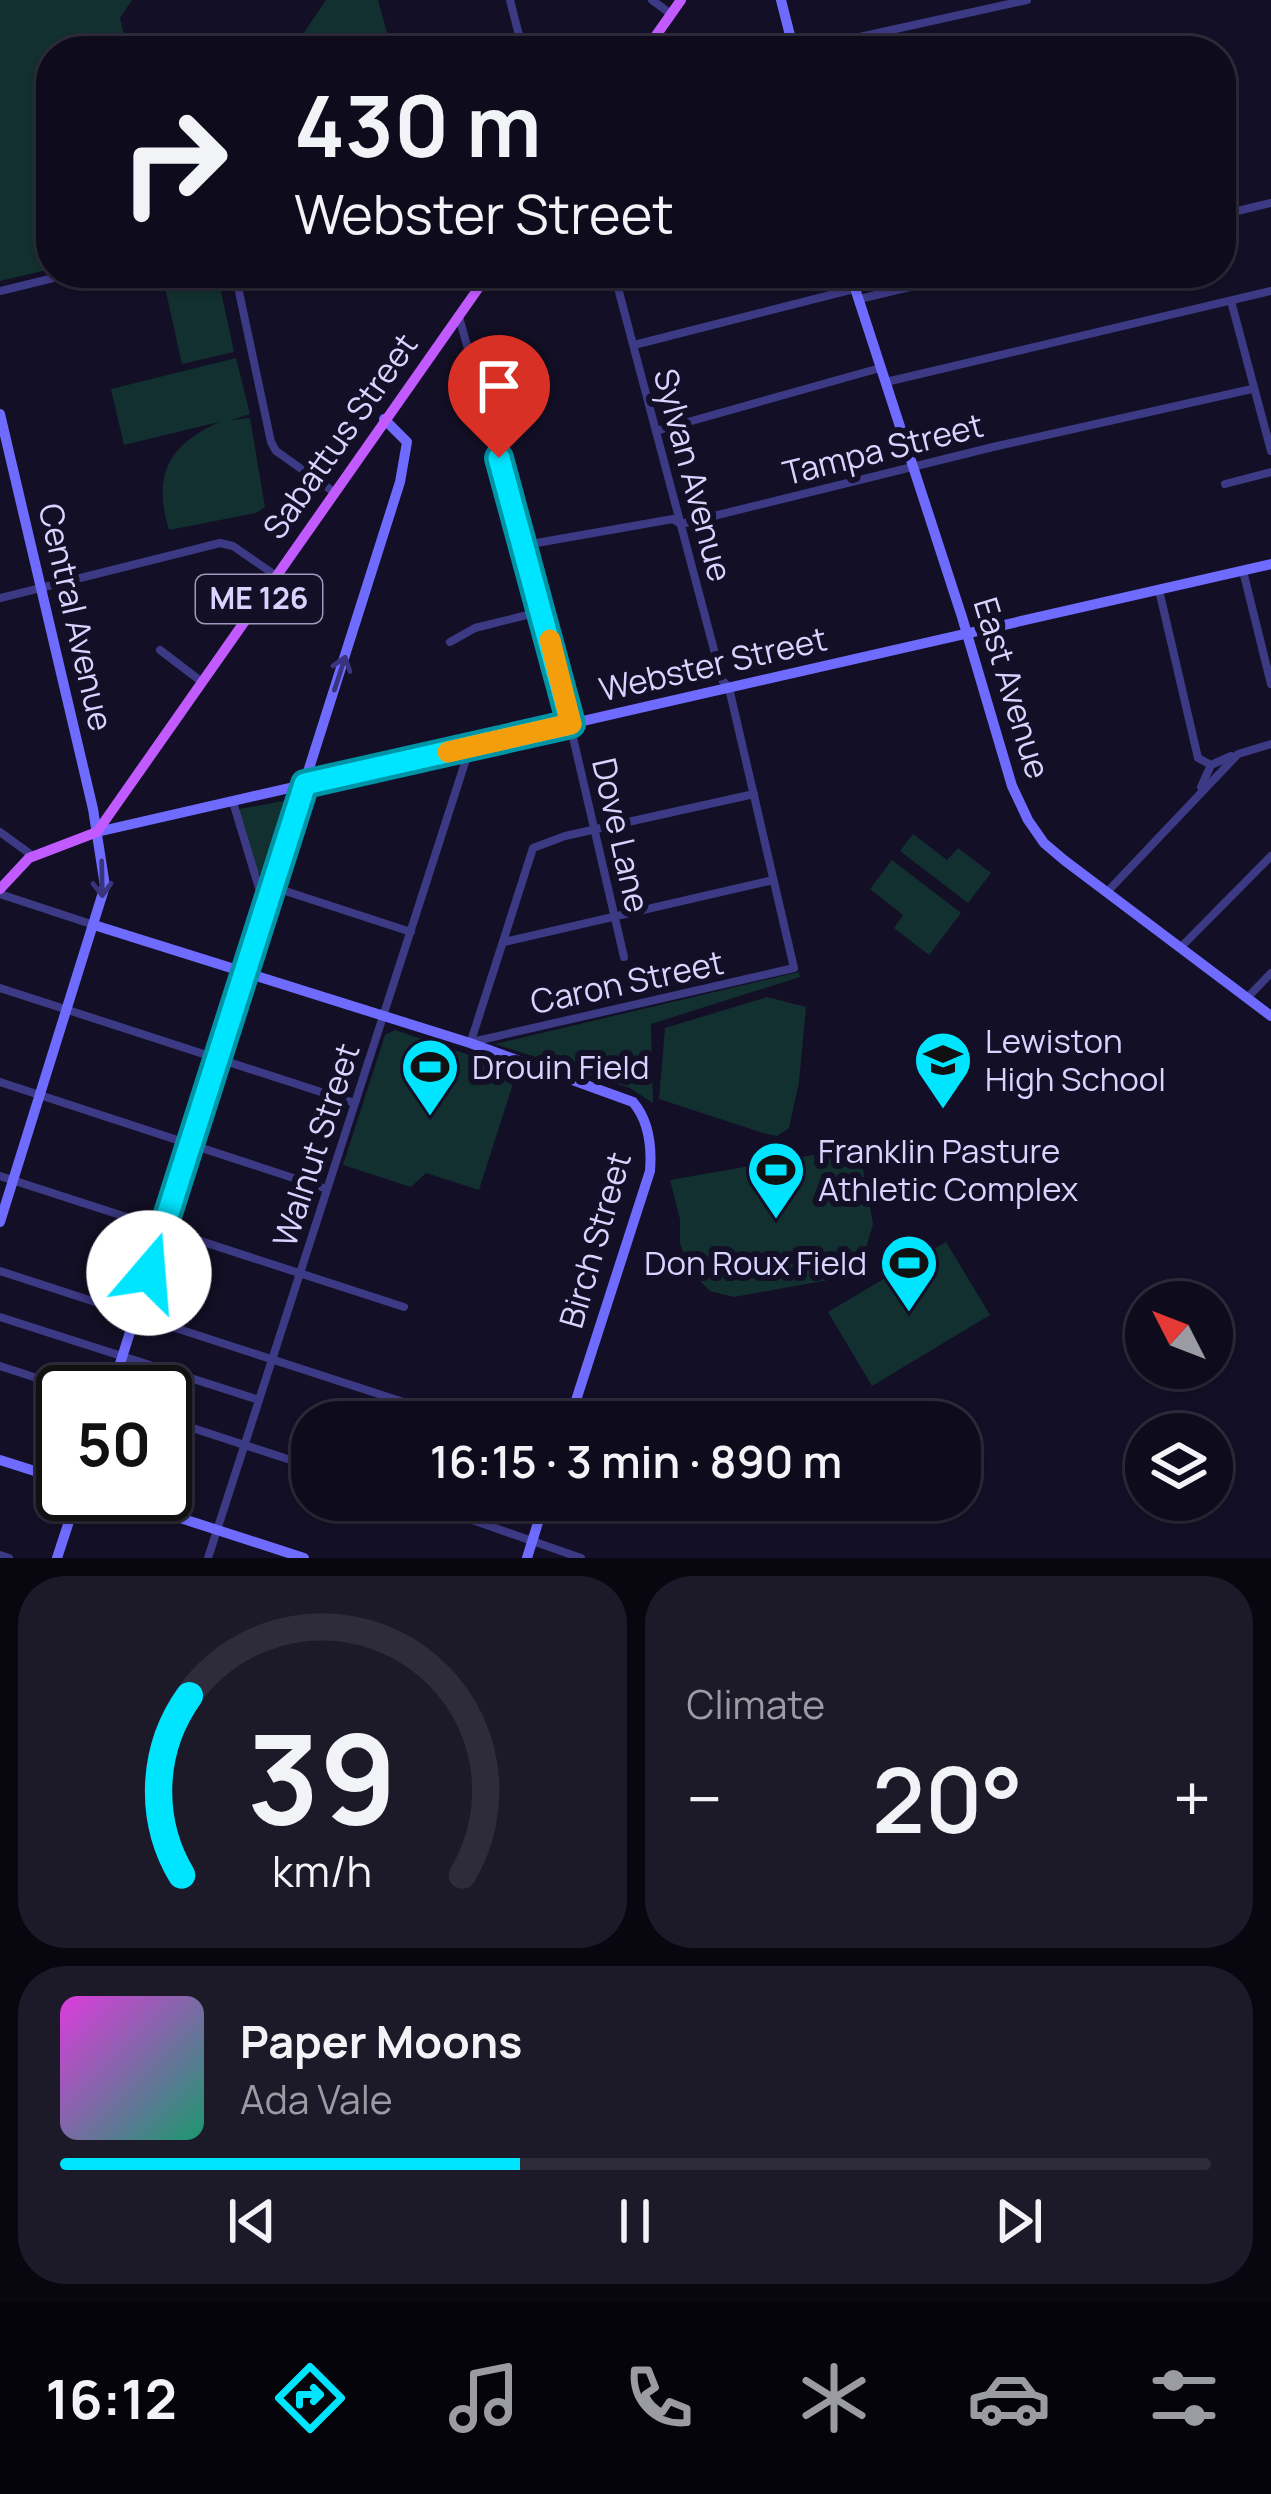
<!DOCTYPE html>
<meta charset="utf-8">
<style>
:root{--surface:#0e0b1c;--page:#1c1929;--text:#f1f3f6;--muted:#9b9ba3;--line:#2e2b3b;--accent:#00e5ff}
body{margin:0;font-family:Manrope,sans-serif;background:var(--page);color:var(--text);height:100vh;display:flex;flex-direction:column;font-size:45px;white-space:nowrap}
*{box-sizing:border-box;margin:0}
p{font-size:39px;color:var(--muted)}
.icon{flex:none;width:66px;height:66px;fill:none;stroke:currentColor;stroke-width:2;stroke-linecap:round;stroke-linejoin:round}
.map{position:relative;height:1558px;overflow:hidden}
.panel{display:flex;flex-direction:column;gap:18px;padding:18px;background:#08060f;flex:1}
.panel>*{flex:none}
.hud{position:absolute;left:36px;top:36px;width:1200px;height:252px;border-radius:48px;box-shadow:0 3px 9px #0004,0 0 0 3px var(--line);background:#0e0b1c;color:var(--text);overflow:hidden}
.needle{width:78px;rotate:312deg}
.buttons{position:absolute;left:1125px;top:1281px;display:grid;gap:24px}
.buttons a{display:grid;place-items:center;width:108px;height:108px;border-radius:50%;background:var(--surface);box-shadow:0 3px 9px #0004,0 0 0 3px var(--line);font-size:60px}
.speed{position:absolute;left:36px;top:1365px;display:flex;gap:24px;font-size:60px;font-weight:700;text-align:center}
.speed>*{display:grid;place-content:center;width:156px;height:156px;border-radius:50%;background:var(--surface);box-shadow:0 3px 9px #0004,0 0 0 3px var(--line);line-height:1}
.speed .limit{border:6px solid #111;border-radius:18px;background:#fff;color:#111}
.pin{position:absolute;display:grid;place-items:center;width:102px;height:102px;color:#fff;margin:-123px -51px;border-radius:50% 50% 50% 0;rotate:-45deg;box-shadow:0 0 12px #0007}
.pin .icon{rotate:45deg}
.me{position:absolute;width:132px;margin:-66px;rotate:18deg;stroke-linejoin:round;filter:drop-shadow(0 0 9px #0008)}
.turn{display:flex;align-items:center;gap:42px;height:252px;padding:0 60px;font-size:54px}
.turn .icon{width:156px;height:156px;stroke-width:2.5}
.turn b{display:block;font-size:84px;line-height:102px}
.big{font-size:90px;font-weight:600;line-height:1.1}
.panel .tile{flex:1;display:flex;flex-direction:column;justify-content:center;gap:18px;min-width:0;padding:0 42px;border-radius:48px;background:var(--page)}
.panel .dial{align-items:center;gap:0}
.dial svg{height:312px;overflow:visible;fill:none;stroke:var(--line);stroke-width:7;stroke-linecap:round;text-anchor:middle}
.dial text{fill:var(--text);stroke:none}
.song{display:flex;align-items:center;gap:36px}
.cover{width:144px;height:144px;border-radius:18px;background:linear-gradient(135deg,hsl(300 70% 55%),hsl(160 70% 35%))}
.played{height:12px;border-radius:6px;background:linear-gradient(90deg,var(--accent) 40%,var(--line) 40%)}
.keys{display:flex;justify-content:space-around;direction:ltr}
.heat{display:flex;justify-content:space-between;align-items:center;font-size:66px;direction:ltr}
.panel .tiles{flex:1;display:grid;gap:18px;grid-template-columns:1fr 1fr}
.tile:last-child{grid-column:span 2}
.trip{position:absolute;left:291px;top:1401px;width:690px;height:120px;border-radius:48px;background:var(--surface);box-shadow:0 3px 9px #0004,0 0 0 3px var(--line);font-weight:600;line-height:120px;text-align:center}
.dock{display:flex;height:192px;justify-content:space-around;align-items:center;background:#06040b;color:var(--muted)}
.dock .icon{width:84px;height:84px}
.dock .on{color:var(--accent)}
.dock b{font-size:54px;color:var(--text)}
.map>svg:first-child{display:block}
.green{fill:#12302f}
.lines{fill:none;stroke-linecap:round;stroke-linejoin:round}
.street{stroke:#3d3a85;stroke-width:8}
.secondary{stroke:#6f6bff;stroke-width:10}
.primary{stroke:#c25bff;stroke-width:10}
.oneway{stroke:#38347d}
.route-casing{stroke:#0095a6;stroke-width:30}
.route{stroke:#00e5ff;stroke-width:21}
.slow{stroke:#f59e0b;stroke-width:21}
.labels{text-anchor:middle;stroke-width:12;stroke-linejoin:round;paint-order:stroke}
.shield{fill:#130f26;stroke:#9e99be;stroke-width:3}
.shield-label{font-size:30px;font-weight:bold;fill:#d9d4ff}
.street-label{font-size:33px;fill:#d9d4ff;stroke:#130f26}
.poi-label{font-size:33px;fill:#d9d4ff;stroke:#130f26;text-anchor:start}
</style>
<div class="map">
<svg width="1271" height="1558" viewBox="0 0 1271 1558">
<rect width="100%" height="100%" fill="#130f26"/>
<g class="green">
<polygon points="0,0 132,0 120,18 128,51 51,51 51,269 0,281"/>
<polygon points="326,0 378,0 392,51 364,51 368,43 352,34 341,51 316,51 320,45 303,34"/>
<polygon points="217,273 234,352 182,364 162,274"/>
<path d="M236,358L250,414L231,420L250,418L265,507L256,513L169,530C152,474 169,445 219,422L124,445L111,389Z"/>
<polygon points="289,800 264,875 258,873 239,809"/>
<polygon points="913,834 947,860 958,848 991,873 968,903 900,851"/>
<polygon points="892,860 961,913 929,955 894,928 903,915 870,889"/>
<polygon points="799,972 800,977 651,1024 653,1103 630,1088 495,1044"/>
<polygon points="767,997 806,1007 799,1082 789,1128 777,1136 763,1133 659,1099 665,1028"/>
<polygon points="395,1030 517,1071 479,1190 426,1173 411,1187 343,1165 385,1035"/>
<polygon points="859,1147 873,1224 862,1262 840,1278 734,1297 710,1291 692,1273 680,1244 680,1219 670,1180"/>
<polygon points="946,1242 990,1315 872,1386 828,1312"/>
</g>
<g class="lines">
<g class="street">
<polyline points="510,0 523,51"/>
<polyline points="652,0 671,14"/>
<polyline points="796,51 1027,0"/>
<polyline points="1221,215 1271,203"/>
<polyline points="235,273 271,442 276,451 334,492"/>
<polyline points="0,291 74,273"/>
<polyline points="859,299 970,273"/>
<polyline points="1231,301 1271,451"/>
<polyline points="459,317 552,647 624,957"/>
<polyline points="634,345 854,289"/>
<polyline points="886,382 1271,291"/>
<polyline points="656,431 880,368"/>
<polyline points="1225,484 1271,472"/>
<polyline points="525,545 673,519 681,524 993,447 1252,389"/>
<polyline points="1243,571 1271,684"/>
<polyline points="1159,590 1198,758 1211,765"/>
<polyline points="0,598 220,543 233,546 275,575"/>
<polyline points="450,642 475,628 543,611"/>
<polyline points="160,650 202,682"/>
<polyline points="1201,787 1211,765 1231,756"/>
<polyline points="233,802 265,908"/>
<polyline points="0,832 33,856"/>
<polyline points="273,887 411,932"/>
<polyline points="1108,891 1238,754 1271,744"/>
<polyline points="0,894 94,925"/>
<polyline points="504,942 773,880"/>
<polyline points="1182,946 1271,856"/>
<polyline points="0,988 355,1103"/>
<polyline points="1248,997 1271,973"/>
<polyline points="471,1041 533,848 565,836 754,794"/>
<polyline points="472,1042 794,968 729,688 722,680 614,273"/>
<polyline points="0,1082 327,1189"/>
<polyline points="0,1176 404,1307"/>
<polyline points="0,1271 465,1422"/>
<polyline points="0,1317 259,1400"/>
<polyline points="0,1366 80,1392"/>
<polyline points="165,1419 312,1467"/>
<polyline points="415,1500 581,1558"/>
<polyline points="0,1555 9,1558"/>
<polyline points="208,1558 470,747"/>
</g>
<g class="secondary">
<polyline points="781,0 794,51"/>
<polyline points="850,273 962,617 1012,786 1028,820 1044,843 1064,860 1271,1016"/>
<polyline points="0,414 93,809 105,886 0,1222"/>
<polyline points="97,832 1271,564"/>
<path d="M94,925L470,1043L633,1102C649,1121 652,1146 650,1171L569,1422"/>
<polyline points="111,1392 400,482 407,442 384,419"/>
<polyline points="0,1460 63,1480"/>
<polyline points="106,1494 304,1558"/>
<polyline points="57,1558 78,1494"/>
<polyline points="527,1558 545,1500"/>
</g>
<g class="primary">
<polyline points="645,51 681,0"/>
<polyline points="0,889 29,858 97,832 489,273"/>
</g>
</g>
<defs><path id="oneway-shaft" d="M-6 0H5M1.5-3L5.5 0L1.5 3" fill="none" stroke-width="1.6" stroke-linecap="round" stroke-linejoin="round" transform="scale(3)"/></defs>
<g class="oneway">
<use href="#oneway-shaft" transform="translate(340 673) rotate(-72)"/>
<use href="#oneway-shaft" transform="translate(102 879) rotate(89)"/>
</g>
<g class="lines">
<g class="route-casing">
<polyline id="route" points="149,1273 305,784 571,724 499,458"/>
</g>
<use href="#route" class="route"/>
<polyline class="slow" points="448,752 571,724 550,640"/>
</g>
<defs>
<g id="school-pin" transform="scale(3)"><path d="M0 17L-7.5 6A9.5 9.5 0 1 1 7.5 6Z" fill="#00e5ff" stroke="#130f26"/><path d="M0-5L7-2L0 1L-7-2ZM-4 1L0 2.5L4 1V4Q0 6-4 4Z" fill="#111"/></g>
<g id="stadium-pin" transform="scale(3)"><path d="M0 17L-7.5 6A9.5 9.5 0 1 1 7.5 6Z" fill="#00e5ff" stroke="#130f26"/><path d="M0-5a6.5 5 0 1 0 0 10a6.5 5 0 1 0 0-10ZM-3.5-1.8h7v3.6h-7Z" fill="#111"/></g>
</defs>
<g fill-rule="evenodd">
<use href="#school-pin" x="943" y="1060"/>
<use href="#stadium-pin" x="430" y="1067"/>
<use href="#stadium-pin" x="776" y="1170"/>
<use href="#stadium-pin" x="909" y="1263"/>
</g>
<g class="labels">
<rect class="shield" x="196" y="575" width="126" height="48" rx="9"/>
<g class="shield-label">
<text x="259" y="609">ME 126</text>
</g>
<g class="street-label">
<text transform="translate(340 436) rotate(-55)" y="12">Sabattus Street</text>
<text transform="translate(883 449) rotate(-14)" y="12">Tampa Street</text>
<text transform="translate(693 475) rotate(75)" y="12">Sylvan Avenue</text>
<text transform="translate(76 617) rotate(77)" y="12">Central Avenue</text>
<text transform="translate(713 664) rotate(-13)" y="12">Webster Street</text>
<text transform="translate(1012 688) rotate(73)" y="12">East Avenue</text>
<text transform="translate(621 835) rotate(77)" y="12">Dove Lane</text>
<text transform="translate(627 982) rotate(-12)" y="12">Caron Street</text>
<text transform="translate(316 1145) rotate(-72)" y="12">Walnut Street</text>
<text transform="translate(595 1240) rotate(-74)" y="12">Birch Street</text>
</g>
<g class="poi-label">
<text x="985" y="1053">Lewiston<tspan x="985" dy="38">High School</tspan></text>
<text x="472" y="1079">Drouin Field</text>
<text x="818" y="1163">Franklin Pasture<tspan x="818" dy="38">Athletic Complex</tspan></text>
<text x="867" y="1275" text-anchor="end">Don Roux Field</text>
</g>
</g>
</svg>
<div class="buttons">
<a><svg class="needle" viewBox="-14 -14 28 28"><path d="M0-13l5 13h-10z" fill="#e53935"/><path d="M0 13l5-13h-10z" fill="#9b9ba3"/></svg></a>
<a><svg class="icon" aria-label="layers" viewBox="0 0 24 24"><path d="M12 4l9 5-9 5-9-5zM3 14l9 5 9-5"/></svg></a>
</div>
<div class="speed"><div class="limit">50</div></div>
<div class="pin" style="left:499px;top:458px;background:#d93025"><svg class="icon" aria-label="arrive" viewBox="0 0 24 24"><path d="M6 21V4h12l-3 4 3 4H6"/></svg></div>
<svg class="me" style="left:149px;top:1273px" viewBox="-20 -20 40 40"><circle r="19" fill="#fff"/><path d="M0-13L10 11 0 6-10 11z" fill="#00e5ff"/></svg>
<div class="trip">16:15 · 3 min · 890 m</div>
<div class="hud">
<div class="turn"><svg class="icon" aria-label="right" viewBox="0 0 24 24"><path d="M7 20v-9h11M14 6l5 5-5 5"/></svg><div><b>430 m</b>Webster Street</div></div>
</div>
</div>
<section class="panel">
<div class="tiles">
<div class="tile dial"><svg viewBox="0 0 100 80">
<path d="M14 69A42 42 0 1 1 86 69"/>
<path d="M14 69A42 42 0 0 1 16 23" stroke="#00e5ff"/>
<text x="50" y="56" font-size="32" font-weight="700">39</text>
<text x="50" y="72" font-size="11">km/h</text>
</svg></div>
<div class="tile"><p>Climate</p>
<div class="heat"><a>−</a><b class="big">20°</b><a>+</a></div>
</div>
<div class="tile">
<div class="song"><i class="cover"></i><div><b>Paper Moons</b><p>Ada Vale</p></div></div>
<div class="played"></div>
<div class="keys"><svg class="icon" aria-label="previous" viewBox="0 0 24 24"><path d="M18 5L8 12l10 7zM5 5v14"/></svg><svg class="icon" aria-label="pause" viewBox="0 0 24 24"><path d="M8 5v14M16 5v14"/></svg><svg class="icon" aria-label="next" viewBox="0 0 24 24"><path d="M6 5l10 7-10 7zM19 5v14"/></svg></div>
</div>
</div>
</section>
<nav class="dock">
<b>16:12</b>
<svg class="icon on" aria-label="directions" viewBox="0 0 24 24"><path d="M12 3l9 9-9 9-9-9zM9 14v-3h6M13 9l2 2-2 2"/></svg>
<svg class="icon" aria-label="music" viewBox="0 0 24 24"><path d="M9 18V5l10-2v13"/><circle cx="6" cy="18" r="3"/><circle cx="16" cy="16" r="3"/></svg>
<svg class="icon" aria-label="phone" viewBox="0 0 24 24"><path d="M5 4h4l2 5-3 2q2 4 5 5l2-3 5 2v4C11 20 4 13 5 4z"/></svg>
<svg class="icon" aria-label="climate" viewBox="0 0 24 24"><path d="M12 3v18M4 7l16 10M4 17L20 7"/></svg>
<svg class="icon" aria-label="car" viewBox="0 0 24 24"><path d="M5 17H2v-5l4-1 3-4h7l3 4 3 1v5h-3M9 17h6M6 11h13"/><circle cx="7" cy="17" r="2"/><circle cx="17" cy="17" r="2"/></svg>
<svg class="icon" aria-label="filters" viewBox="0 0 24 24"><path d="M4 7h16M4 17h16"/><circle cx="9" cy="7" r="2"/><circle cx="15" cy="17" r="2"/></svg>
</nav>
